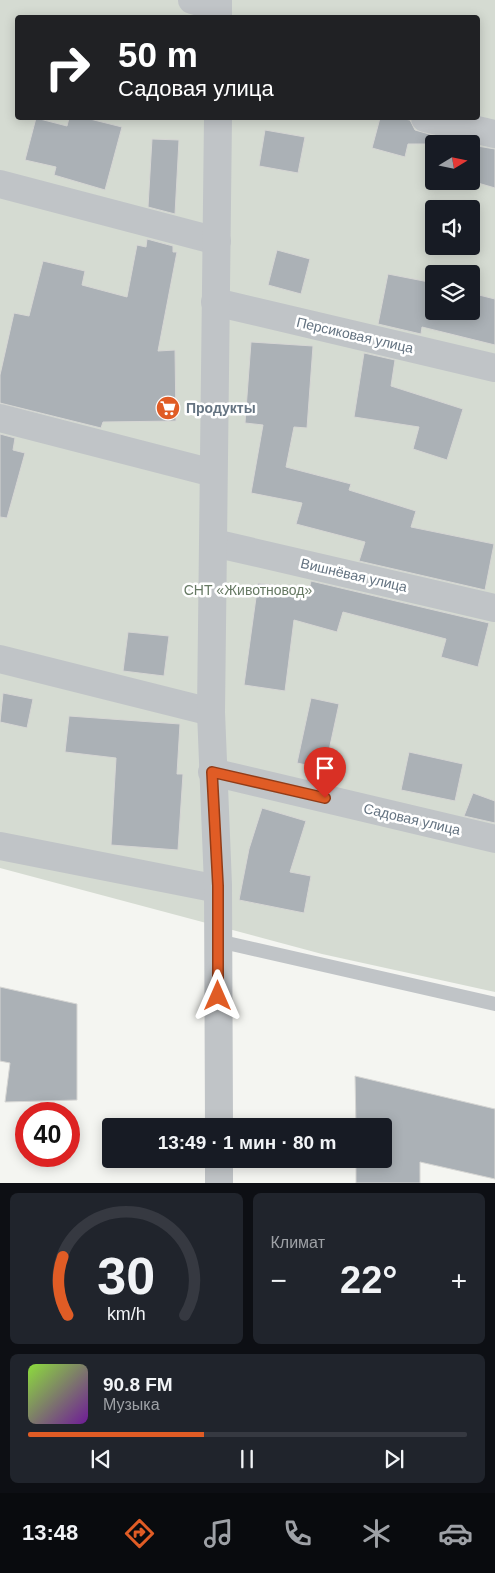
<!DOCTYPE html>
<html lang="ru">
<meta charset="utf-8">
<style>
:root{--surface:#171b24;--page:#20242c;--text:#f1f3f6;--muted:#9ea1a6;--line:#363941;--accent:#e05c25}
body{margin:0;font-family:Helvetica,sans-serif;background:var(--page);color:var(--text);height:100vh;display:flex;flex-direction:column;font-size:19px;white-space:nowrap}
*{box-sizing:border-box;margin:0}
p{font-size:16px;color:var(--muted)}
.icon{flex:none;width:28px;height:28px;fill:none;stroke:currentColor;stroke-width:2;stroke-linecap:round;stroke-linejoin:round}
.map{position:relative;height:1183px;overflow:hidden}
.side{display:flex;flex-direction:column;gap:10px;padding:10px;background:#0d0f14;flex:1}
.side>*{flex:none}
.banner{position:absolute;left:15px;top:15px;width:465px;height:105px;border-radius:5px;box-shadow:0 2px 12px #0003;background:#202124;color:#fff;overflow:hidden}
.needle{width:32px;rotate:80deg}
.buttons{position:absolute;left:425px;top:135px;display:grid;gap:10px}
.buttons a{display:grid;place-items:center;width:55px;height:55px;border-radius:5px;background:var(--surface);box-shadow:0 2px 12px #0003;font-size:25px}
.speed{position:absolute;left:15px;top:1102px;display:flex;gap:10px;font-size:25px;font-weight:700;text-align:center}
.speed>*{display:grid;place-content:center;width:65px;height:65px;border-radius:50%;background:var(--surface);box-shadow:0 2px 12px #0003;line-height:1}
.speed .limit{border:8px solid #d22;background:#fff;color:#111}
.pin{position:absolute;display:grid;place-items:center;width:42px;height:42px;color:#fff;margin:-51px -21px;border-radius:50% 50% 50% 0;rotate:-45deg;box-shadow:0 0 5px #0007}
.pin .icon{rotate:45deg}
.me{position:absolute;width:55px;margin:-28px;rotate:0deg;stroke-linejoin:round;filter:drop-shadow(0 0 4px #0008)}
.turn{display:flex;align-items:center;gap:18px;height:105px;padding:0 20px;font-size:22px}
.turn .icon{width:65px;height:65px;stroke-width:2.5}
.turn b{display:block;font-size:35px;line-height:42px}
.big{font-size:38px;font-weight:600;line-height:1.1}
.side .tile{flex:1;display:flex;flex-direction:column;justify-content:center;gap:8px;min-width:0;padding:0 18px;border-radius:8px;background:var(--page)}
.side .dial{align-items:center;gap:0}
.dial svg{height:130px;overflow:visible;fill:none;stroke:var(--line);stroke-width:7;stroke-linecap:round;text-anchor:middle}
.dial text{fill:var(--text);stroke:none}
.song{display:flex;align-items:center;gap:15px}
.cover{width:60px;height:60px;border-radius:8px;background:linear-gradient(135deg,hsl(90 70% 55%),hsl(280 70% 35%))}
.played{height:5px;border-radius:2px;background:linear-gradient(90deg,var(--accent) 40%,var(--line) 40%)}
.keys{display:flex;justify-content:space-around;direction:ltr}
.heat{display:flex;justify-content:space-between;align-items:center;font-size:28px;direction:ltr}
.side .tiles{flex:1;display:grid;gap:10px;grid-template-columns:1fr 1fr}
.tile:last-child{grid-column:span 2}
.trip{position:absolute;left:102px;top:1118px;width:290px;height:50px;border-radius:5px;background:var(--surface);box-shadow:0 2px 12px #0003;font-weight:600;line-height:50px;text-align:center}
.menu{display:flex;height:80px;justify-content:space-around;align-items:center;background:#090b0e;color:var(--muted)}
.menu .icon{width:35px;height:35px}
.menu .current{color:var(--accent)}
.menu b{font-size:22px;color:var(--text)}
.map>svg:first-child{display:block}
.green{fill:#d5dbd2;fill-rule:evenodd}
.building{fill:#abb1b6;stroke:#d6d6d4}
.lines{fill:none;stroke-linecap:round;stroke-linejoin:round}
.service{stroke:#c0c4c7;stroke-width:14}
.minor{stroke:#c0c4c7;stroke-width:28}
.tertiary{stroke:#c0c4c7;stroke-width:28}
.route-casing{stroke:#923c18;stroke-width:12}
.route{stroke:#e05c25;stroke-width:9}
.labels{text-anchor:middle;stroke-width:5;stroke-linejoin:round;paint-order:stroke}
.street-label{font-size:14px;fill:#647381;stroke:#fff}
.poi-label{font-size:14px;font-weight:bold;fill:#647381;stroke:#fff;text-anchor:start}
.park-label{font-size:14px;fill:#667963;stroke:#fff}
</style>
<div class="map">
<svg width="495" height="1183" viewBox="0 0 495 1183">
<rect width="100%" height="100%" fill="#f4f5f1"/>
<path class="green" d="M0,0H495V992L322,954L0,868ZM18,18H478V118H18ZM434,144H471V181H434ZM434,209H471V246H434ZM434,274H471V311H434Z"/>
<g class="building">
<polygon points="36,118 67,126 69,118 86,118 122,127 105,190 54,175 56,167 25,160"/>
<polygon points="380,118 398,118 410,120 415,130 454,141 454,144 408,144 405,157 372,148"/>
<polygon points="265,130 305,137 298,173 259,166"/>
<polygon points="152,139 179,140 175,214 148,207"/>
<polygon points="471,145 495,149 495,188 471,181"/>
<polygon points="147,239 173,246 173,252 177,252 158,351 175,350 176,421 103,422 101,428 0,403 0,375 14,313 29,316 43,261 85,271 82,285 127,297 137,245 146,247"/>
<polygon points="277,250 310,259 301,294 268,285"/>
<polygon points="388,274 434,283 434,311 471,311 471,293 495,299 495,345 422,327 421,334 378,324"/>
<polygon points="251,342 313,346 307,428 294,427 286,467 351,484 349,490 416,511 411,527 494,544 485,590 359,561 365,542 296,524 302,503 251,493 263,425 245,423"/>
<polygon points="364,353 395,360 391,386 463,409 447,460 413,449 419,427 354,417"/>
<polygon points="0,434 15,438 13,450 25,453 7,518 0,517"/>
<polygon points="311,581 489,623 478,667 441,657 446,639 343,612 337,632 294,620 285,691 244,685 258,583 309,590"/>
<polygon points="128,632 169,636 164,676 123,671"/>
<polygon points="3,693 33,699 27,728 0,722"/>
<polygon points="311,698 339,704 325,769 297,763"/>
<polygon points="69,716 180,724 177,774 183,774 178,850 111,845 116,758 65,752"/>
<polygon points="409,752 463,764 455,801 401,790"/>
<polygon points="473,793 495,801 495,823 464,816"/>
<polygon points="262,808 306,821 290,872 311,876 304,913 239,900 249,849"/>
<polygon points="0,987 77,1004 77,1100 5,1102 10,1063 0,1061"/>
<polygon points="355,1076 495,1109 495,1179 420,1162 420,1183 356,1183 356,1159 384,1159 384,1126 356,1126"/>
</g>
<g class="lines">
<polyline class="service" points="214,940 495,1004"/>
<g class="minor">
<polyline points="192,0 218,7"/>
<polyline points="425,118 495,134"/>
<polyline points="0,184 217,241"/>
<polyline points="215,302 495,368"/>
<polyline points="0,418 213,473"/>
<polyline points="214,543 495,608"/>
<polyline points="0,659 211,712"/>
<polyline points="212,772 495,839"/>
<polyline points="0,846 208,887"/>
</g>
<g class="tertiary">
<polyline points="218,0 218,18"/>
<polyline points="218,118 211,712 218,885 219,1126"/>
<polyline points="219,1159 219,1183"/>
</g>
</g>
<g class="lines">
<g class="route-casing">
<polyline id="route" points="218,996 218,886 212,772 325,798"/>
</g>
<use href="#route" class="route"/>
</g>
<defs>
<g id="supermarket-disc" transform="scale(1.25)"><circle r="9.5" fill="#e05c25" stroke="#fff"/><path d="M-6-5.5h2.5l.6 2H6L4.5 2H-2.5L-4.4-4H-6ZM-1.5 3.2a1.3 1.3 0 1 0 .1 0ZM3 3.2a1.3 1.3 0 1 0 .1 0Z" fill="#fff"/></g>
</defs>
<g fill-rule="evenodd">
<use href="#supermarket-disc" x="168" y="408"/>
</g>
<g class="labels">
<g class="street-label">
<text transform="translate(355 335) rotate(13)" y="5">Персиковая улица</text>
<text transform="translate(354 575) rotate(13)" y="5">Вишнёвая улица</text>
<text transform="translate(412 819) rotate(13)" y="5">Садовая улица</text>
</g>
<g class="poi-label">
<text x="186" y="413">Продукты</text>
</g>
<g class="park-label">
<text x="248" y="595">СНТ «Животновод»</text>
</g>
</g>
</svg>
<div class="buttons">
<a><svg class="needle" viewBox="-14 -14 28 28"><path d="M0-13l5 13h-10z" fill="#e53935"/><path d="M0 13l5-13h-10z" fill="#9ea1a6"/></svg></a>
<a><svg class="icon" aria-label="sound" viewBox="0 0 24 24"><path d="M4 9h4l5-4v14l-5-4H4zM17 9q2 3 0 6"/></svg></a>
<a><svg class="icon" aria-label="layers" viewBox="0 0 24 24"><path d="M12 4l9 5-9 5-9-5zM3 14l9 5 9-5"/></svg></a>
</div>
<div class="speed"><div class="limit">40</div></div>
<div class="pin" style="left:325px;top:798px;background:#d93025"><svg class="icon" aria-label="arrive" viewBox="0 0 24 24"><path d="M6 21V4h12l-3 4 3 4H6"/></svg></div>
<svg class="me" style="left:218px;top:996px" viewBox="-20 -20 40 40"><path d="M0-17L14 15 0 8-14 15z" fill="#e05c25" stroke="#fff" stroke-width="4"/></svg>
<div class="trip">13:49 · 1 мин · 80 m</div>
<div class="banner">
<div class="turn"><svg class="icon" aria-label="right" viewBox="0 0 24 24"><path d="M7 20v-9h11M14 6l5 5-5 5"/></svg><div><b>50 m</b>Садовая улица</div></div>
</div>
</div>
<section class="side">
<div class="tiles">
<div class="tile dial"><svg viewBox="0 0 100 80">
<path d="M14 69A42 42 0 1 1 86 69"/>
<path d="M14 69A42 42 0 0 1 11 33" stroke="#e05c25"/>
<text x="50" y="56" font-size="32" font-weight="700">30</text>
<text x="50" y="72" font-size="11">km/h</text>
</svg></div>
<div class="tile"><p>Климат</p>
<div class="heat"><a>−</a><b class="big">22°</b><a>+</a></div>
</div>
<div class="tile">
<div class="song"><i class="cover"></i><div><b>90.8 FM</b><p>Музыка</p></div></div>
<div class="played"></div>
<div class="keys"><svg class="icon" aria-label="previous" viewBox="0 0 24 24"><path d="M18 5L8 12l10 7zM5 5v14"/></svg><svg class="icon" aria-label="pause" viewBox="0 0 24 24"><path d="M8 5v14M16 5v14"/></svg><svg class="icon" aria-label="next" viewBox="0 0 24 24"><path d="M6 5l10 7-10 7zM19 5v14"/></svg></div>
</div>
</div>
</section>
<nav class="menu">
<b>13:48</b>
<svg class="icon current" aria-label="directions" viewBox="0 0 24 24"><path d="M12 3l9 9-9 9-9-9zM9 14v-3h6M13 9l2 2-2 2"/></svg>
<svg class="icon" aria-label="music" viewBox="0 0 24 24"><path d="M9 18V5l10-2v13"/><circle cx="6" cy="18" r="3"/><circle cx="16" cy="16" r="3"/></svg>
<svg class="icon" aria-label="phone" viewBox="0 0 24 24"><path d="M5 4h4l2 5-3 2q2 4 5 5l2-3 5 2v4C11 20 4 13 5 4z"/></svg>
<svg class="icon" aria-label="climate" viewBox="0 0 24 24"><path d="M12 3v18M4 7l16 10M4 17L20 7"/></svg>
<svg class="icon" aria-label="car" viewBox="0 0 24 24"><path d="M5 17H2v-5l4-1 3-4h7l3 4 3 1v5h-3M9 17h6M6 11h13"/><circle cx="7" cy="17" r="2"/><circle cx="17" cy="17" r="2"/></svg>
</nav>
